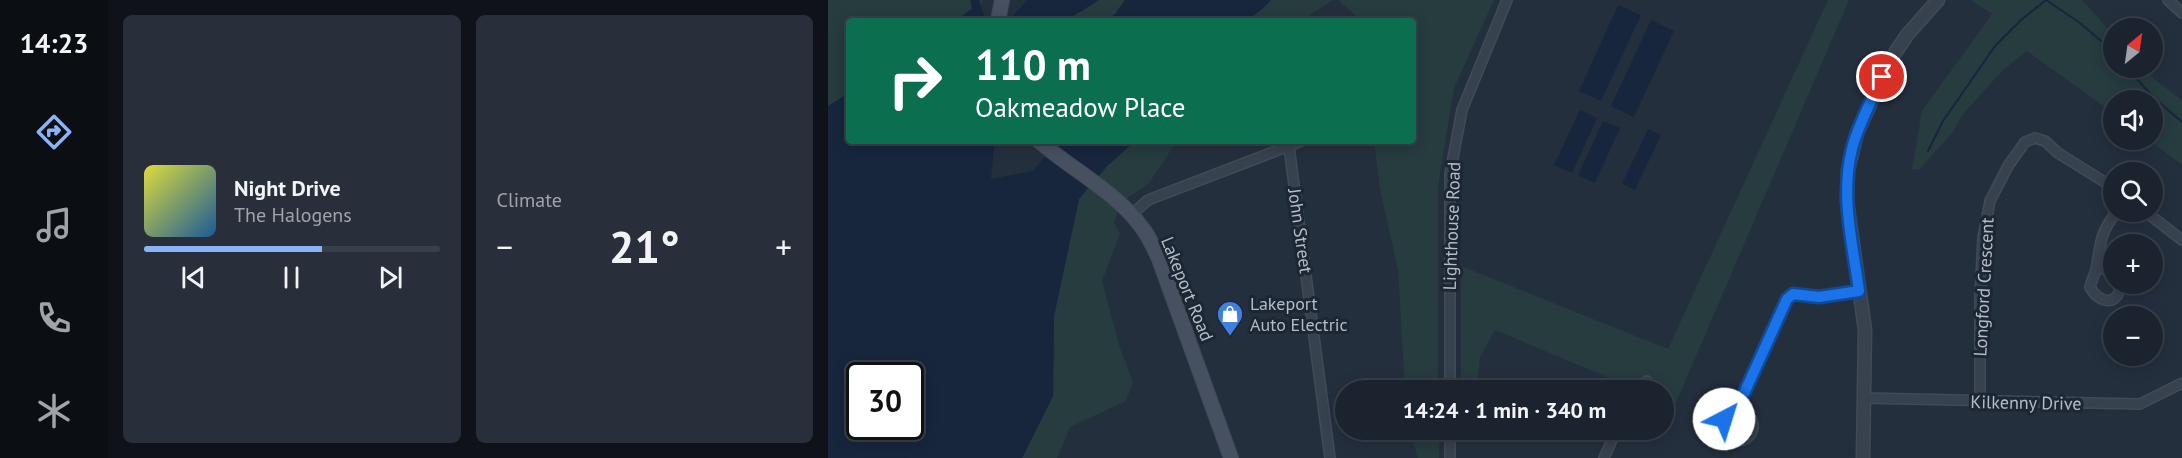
<!DOCTYPE html>
<meta charset="utf-8">
<style>
:root{--surface:#1b232e;--page:#282f3a;--text:#f1f3f6;--muted:#a0a4aa;--line:#39404a;--accent:#8ab4f8}
body{margin:0;font-family:"PT Sans",sans-serif;background:var(--page);color:var(--text);height:100vh;display:flex;flex-direction:column;font-size:22px;white-space:nowrap}
*{box-sizing:border-box;margin:0}
p{font-size:20px;color:var(--muted)}
.icon{flex:none;width:33px;height:33px;fill:none;stroke:currentColor;stroke-width:2;stroke-linecap:round;stroke-linejoin:round}
.map{position:relative;flex:1;overflow:hidden}
.details{display:flex;flex-direction:column;gap:15px;padding:15px;background:#0f1319;width:720px}
.details>*{flex:none}
.hud{position:absolute;left:18px;top:18px;width:570px;height:126px;border-radius:6px;box-shadow:0 3px 15px #0003,0 0 0 2px var(--line);background:#0b6e4f;color:#fff;overflow:hidden}
.needle{width:39px;rotate:29deg}
.buttons{position:absolute;left:1275px;top:18px;display:grid;gap:12px}
.buttons a{display:grid;place-items:center;width:60px;height:60px;border-radius:50%;background:var(--surface);box-shadow:0 3px 15px #0003,0 0 0 2px var(--line);font-size:30px}
.speed{position:absolute;left:18px;top:362px;display:flex;gap:12px;font-size:30px;font-weight:700;text-align:center}
.speed>*{display:grid;place-content:center;width:78px;height:78px;border-radius:50%;background:var(--surface);box-shadow:0 3px 15px #0003,0 0 0 2px var(--line);line-height:1}
.speed .limit{border:3px solid #111;border-radius:9px;background:#fff;color:#111}
.pin{position:absolute;display:grid;place-items:center;width:51px;height:51px;color:#fff;margin:-26px;border:3px solid #fff;border-radius:50%;box-shadow:0 2px 6px #0007}
.me{position:absolute;width:66px;margin:-33px;rotate:40deg;stroke-linejoin:round;filter:drop-shadow(0 0 4px #0008)}
.turn{display:flex;align-items:center;gap:21px;height:126px;padding:0 30px;font-size:27px}
.turn .icon{width:78px;height:78px;stroke-width:2.5}
.turn b{display:block;font-size:42px;line-height:51px}
.big{font-size:45px;font-weight:700;line-height:1.1}
.details .card{flex:1;display:flex;flex-direction:column;justify-content:center;gap:9px;min-width:0;padding:0 21px;border-radius:9px;background:var(--page)}
.song{display:flex;align-items:center;gap:18px}
.cover{width:72px;height:72px;border-radius:9px;background:linear-gradient(135deg,hsl(60 70% 55%),hsl(210 70% 35%))}
.played{height:6px;border-radius:3px;background:linear-gradient(90deg,var(--accent) 60%,var(--line) 60%)}
.keys{display:flex;justify-content:space-around;direction:ltr}
.heat{display:flex;justify-content:space-between;align-items:center;font-size:33px;direction:ltr}
.details .tiles{flex:1;display:grid;gap:15px;grid-template-columns:repeat(2,1fr)}
.trip{position:absolute;left:507px;top:380px;width:339px;height:60px;border-radius:30px;background:var(--surface);box-shadow:0 3px 15px #0003,0 0 0 2px var(--line);font-weight:700;line-height:60px;text-align:center}
main{display:flex;flex:1;min-height:0}
.tab-bar{display:flex;flex-direction:column;width:108px;justify-content:space-around;align-items:center;background:#0b0e12;color:var(--muted)}
.tab-bar .icon{width:42px;height:42px}
.tab-bar .active{color:var(--accent)}
.tab-bar b{font-size:27px;color:var(--text)}
.map>svg:first-child{display:block}
.green{fill:#263c3f}
.water{fill:#17263c;fill-rule:evenodd}
.lines{fill:none;stroke-linecap:round;stroke-linejoin:round}
.stream{stroke:#17263c;stroke-width:2}
.canal{stroke:#17263c;stroke-width:9}
.minor-casing{stroke:#414a57;stroke-width:12}
.tertiary-casing{stroke:#414a57;stroke-width:15}
.secondary-casing{stroke:#414a57;stroke-width:16}
.minor{stroke:#38414e;stroke-width:9}
.tertiary{stroke:#38414e;stroke-width:12}
.secondary{stroke:#465061;stroke-width:14}
.route-casing{stroke:#114b97;stroke-width:15}
.route{stroke:#1a73e8;stroke-width:10}
.labels{text-anchor:middle;stroke-width:6;stroke-linejoin:round;paint-order:stroke}
.street-label{font-size:18px;fill:#b4bcc9;stroke:#1d2633}
.poi-label{font-size:18px;fill:#b4bcc9;stroke:#1d2633;text-anchor:start}
</style>
<main>
<nav class="tab-bar">
<b>14:23</b>
<svg class="icon active" aria-label="directions" viewBox="0 0 24 24"><path d="M12 3l9 9-9 9-9-9zM9 14v-3h6M13 9l2 2-2 2"/></svg>
<svg class="icon" aria-label="music" viewBox="0 0 24 24"><path d="M9 18V5l10-2v13"/><circle cx="6" cy="18" r="3"/><circle cx="16" cy="16" r="3"/></svg>
<svg class="icon" aria-label="phone" viewBox="0 0 24 24"><path d="M5 4h4l2 5-3 2q2 4 5 5l2-3 5 2v4C11 20 4 13 5 4z"/></svg>
<svg class="icon" aria-label="climate" viewBox="0 0 24 24"><path d="M12 3v18M4 7l16 10M4 17L20 7"/></svg>
</nav>
<section class="details">
<div class="tiles">
<div class="card">
<div class="song"><i class="cover"></i><div><b>Night Drive</b><p>The Halogens</p></div></div>
<div class="played"></div>
<div class="keys"><svg class="icon" aria-label="previous" viewBox="0 0 24 24"><path d="M18 5L8 12l10 7zM5 5v14"/></svg><svg class="icon" aria-label="pause" viewBox="0 0 24 24"><path d="M8 5v14M16 5v14"/></svg><svg class="icon" aria-label="next" viewBox="0 0 24 24"><path d="M6 5l10 7-10 7zM19 5v14"/></svg></div>
</div>
<div class="card"><p>Climate</p>
<div class="heat"><a>−</a><b class="big">21°</b><a>+</a></div>
</div>
</div>
</section>
<div class="map">
<svg width="1354" height="458" viewBox="0 0 1354 458">
<rect width="100%" height="100%" fill="#242f3e"/>
<g class="green">
<polygon points="0,0 155,0 152,5 142,10 128,21 21,21 21,93 0,106"/>
<polygon points="271,0 297,0 288,13 279,21 238,21"/>
<polygon points="443,0 505,0 473,21 418,21 433,10"/>
<polygon points="510,0 666,0 626,88 610,186 610,390 577,390 570,270 552,189 546,141 585,141 585,21 528,21 526,14"/>
<polygon points="1000,0 1021,0 847,405 836,401 836,390 810,390 667,330 652,357 649,390 633,390 633,266 840,349"/>
<polygon points="1143,0 1254,0 1285,34 1286,68 1316,68 1326,79 1354,100 1354,165 1321,140 1324,140 1324,100 1286,100 1285,113 1199,51 1175,70 1134,115 1125,132 1092,169 1084,170 1094,111 1164,14"/>
<polygon points="303,141 310,141 313,147 318,141 349,141 321,183 293,203 286,223 292,234 274,281 291,345 305,382 298,401 242,427 229,458 194,458 225,396 226,316 251,199 279,166 304,144"/>
<circle cx="909" cy="427" r="10"/>
<polygon points="581,429 611,429 611,458 590,458"/>
</g>
<g class="water">
<polygon points="199,0 271,0 237,21 128,21 142,10 152,5 157,18 182,19"/>
<polygon points="297,0 443,0 433,10 418,21 279,21 288,13"/>
<polygon points="790,5 813,15 773,101 751,91"/>
<polygon points="823,20 846,31 806,117 783,106"/>
<path d="M21,93V141H160L166,147L163,179L205,171L230,141H303L304,144L279,166L251,199L226,316L225,396L194,458H0V106ZM32,375H82V426H32Z"/>
<polygon points="752,110 769,118 744,173 726,165"/>
<polygon points="775,121 792,128 767,183 750,175"/>
<polygon points="820,129 833,135 807,190 794,184"/>
</g>
<g class="lines">
<g class="stream">
<polyline points="1218,0 1252,23 1286,52"/>
<polyline points="1299,68 1326,98 1354,122"/>
<polyline points="1100,151 1115,121 1167,46 1193,20 1218,0"/>
</g>
<polyline class="canal" points="147,0 148,7"/>
<g class="minor-casing">
<g id="minor">
<polyline points="1340,0 1354,13"/>
<polyline points="461,147 502,458"/>
<path d="M1288,212C1273,233 1273,239 1269,264C1268,273 1264,279 1262,287C1271,305 1292,306 1292,284"/>
<polyline points="1318,212 1354,240"/>
<polyline points="303,215 320,200 474,141"/>
<polyline points="1269,265 1286,275"/>
<polyline points="622,390 622,174 634,110 679,0"/>
<polyline points="807,390 819,381"/>
<polyline points="1037,398 1312,404 1354,383"/>
<polyline points="1152,402 1152,299 1155,238 1162,201 1180,166 1197,142 1207,138 1217,141 1230,153 1286,188"/>
<circle cx="910" cy="426" r="15"/>
<polyline points="908,411 959,299 965,294 991,297 1031,291"/>
<polyline points="622,458 622,429"/>
<polyline points="776,458 789,429"/>
</g>
</g>
<g class="tertiary-casing">
<polyline id="tertiary" points="1035,458 1037,330 1019,201 1020,170 1029,133 1063,59 1079,35 1110,0"/>
</g>
<g class="secondary-casing">
<g id="secondary">
<polyline points="170,21 174,0"/>
<path d="M211,141C244,170 290,193 315,229C322,238 326,249 331,259L403,458"/>
</g>
</g>
<use href="#minor" class="minor"/>
<use href="#tertiary" class="tertiary"/>
<use href="#secondary" class="secondary"/>
</g>
<g class="lines">
<g class="route-casing">
<path id="route" d="M896,419L899,415L908,411L959,299L965,294L991,297L1031,291C1025,245 1012,196 1024,149C1030,124 1044,101 1054,77"/>
</g>
<use href="#route" class="route"/>
</g>
<defs>
<g id="shop-pin" transform="scale(1.35)"><path d="M0 17L-7.5 6A9.5 9.5 0 1 1 7.5 6Z" fill="#3f7fe0" stroke="#1d2633"/><path d="M-5-2.5h2.3a2.7 3.5 0 0 1 5.4 0H5L5.5 6h-11ZM-1.5-2.5h3a1.5 2.3 0 0 0-3 0Z" fill="#fff"/></g>
</defs>
<g fill-rule="evenodd">
<use href="#shop-pin" x="402" y="314"/>
</g>
<g class="labels">
<g class="street-label">
<text transform="translate(624 226) rotate(-88)" y="6">Lighthouse Road</text>
<text transform="translate(472 231) rotate(82)" y="6">John Street</text>
<text transform="translate(1156 287) rotate(-87)" y="6">Longford Crescent</text>
<text transform="translate(359 289) rotate(68)" y="6">Lakeport Road</text>
<text transform="translate(1198 403) rotate(1)" y="6">Kilkenny Drive</text>
</g>
<g class="poi-label">
<text x="422" y="310">Lakeport<tspan x="422" dy="21">Auto Electric</tspan></text>
</g>
</g>
</svg>
<div class="buttons">
<a><svg class="needle" viewBox="-14 -14 28 28"><path d="M0-13l5 13h-10z" fill="#e53935"/><path d="M0 13l5-13h-10z" fill="#a0a4aa"/></svg></a>
<a><svg class="icon" aria-label="sound" viewBox="0 0 24 24"><path d="M4 9h4l5-4v14l-5-4H4zM17 9q2 3 0 6"/></svg></a>
<a><svg class="icon" aria-label="search" viewBox="0 0 24 24"><circle cx="10" cy="10" r="6"/><path d="M15 15l6 6"/></svg></a>
<a>+</a>
<a>−</a>
</div>
<div class="speed"><div class="limit">30</div></div>
<div class="pin" style="left:1054px;top:77px;background:#d93025"><svg class="icon" aria-label="arrive" viewBox="0 0 24 24"><path d="M6 21V4h12l-3 4 3 4H6"/></svg></div>
<svg class="me" style="left:896px;top:419px" viewBox="-20 -20 40 40"><circle r="19" fill="#fff"/><path d="M0-13L10 11 0 6-10 11z" fill="#1a73e8"/></svg>
<div class="trip">14:24 · 1 min · 340 m</div>
<div class="hud">
<div class="turn"><svg class="icon" aria-label="right" viewBox="0 0 24 24"><path d="M7 20v-9h11M14 6l5 5-5 5"/></svg><div><b>110 m</b>Oakmeadow Place</div></div>
</div>
</div>
</main>
